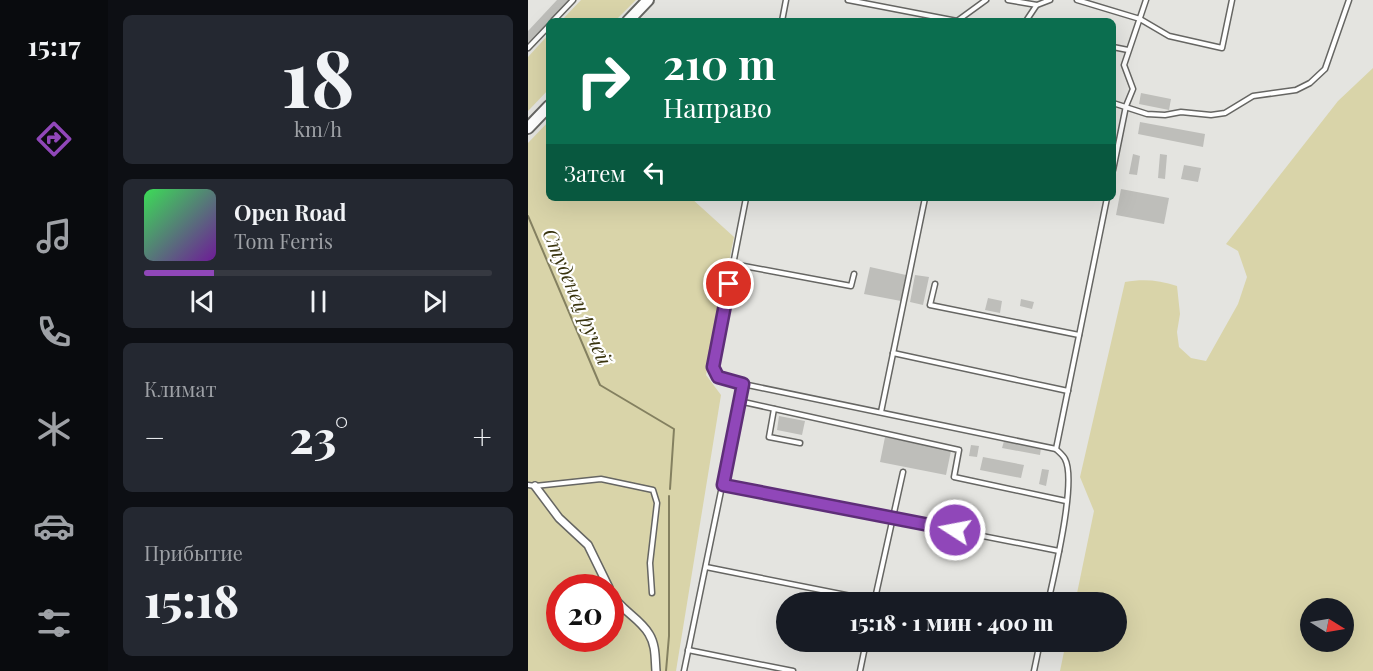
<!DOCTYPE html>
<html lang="ru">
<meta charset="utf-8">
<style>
:root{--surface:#171b24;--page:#242831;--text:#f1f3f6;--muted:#9ea1a6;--line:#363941;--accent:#9047b9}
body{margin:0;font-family:"Playfair Display",serif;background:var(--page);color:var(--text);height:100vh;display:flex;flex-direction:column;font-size:22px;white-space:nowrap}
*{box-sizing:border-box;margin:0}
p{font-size:20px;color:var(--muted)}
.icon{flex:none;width:33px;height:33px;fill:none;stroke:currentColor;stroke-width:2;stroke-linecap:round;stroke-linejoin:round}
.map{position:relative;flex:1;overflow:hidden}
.sheet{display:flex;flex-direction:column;gap:15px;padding:15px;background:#0d0f14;width:420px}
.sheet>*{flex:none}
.top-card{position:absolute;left:18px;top:18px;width:570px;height:183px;border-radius:9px;box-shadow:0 6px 24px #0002;background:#0b6e4f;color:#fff;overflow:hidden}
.needle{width:39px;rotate:101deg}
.tools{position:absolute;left:772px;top:598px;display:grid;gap:12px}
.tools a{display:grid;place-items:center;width:54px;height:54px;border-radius:50%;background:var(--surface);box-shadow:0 6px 24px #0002;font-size:30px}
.speed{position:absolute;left:18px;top:574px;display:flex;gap:12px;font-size:30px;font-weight:700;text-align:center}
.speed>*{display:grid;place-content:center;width:78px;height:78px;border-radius:50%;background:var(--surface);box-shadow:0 6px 24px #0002;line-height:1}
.speed .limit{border:9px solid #d22;background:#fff;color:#111}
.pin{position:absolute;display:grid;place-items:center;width:51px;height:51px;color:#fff;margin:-26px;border:3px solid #fff;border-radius:50%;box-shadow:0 2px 6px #0007}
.me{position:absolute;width:66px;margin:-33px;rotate:281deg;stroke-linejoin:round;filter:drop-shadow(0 0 4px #0008)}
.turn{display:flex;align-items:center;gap:21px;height:126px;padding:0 18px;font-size:27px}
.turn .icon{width:78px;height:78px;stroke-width:2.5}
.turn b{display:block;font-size:42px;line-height:51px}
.then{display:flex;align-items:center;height:57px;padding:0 18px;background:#0003;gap:12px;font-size:22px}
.big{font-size:45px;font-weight:800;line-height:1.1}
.sheet .widget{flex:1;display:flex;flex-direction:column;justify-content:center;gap:9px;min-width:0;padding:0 21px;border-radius:9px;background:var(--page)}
.sheet .dial{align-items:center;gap:0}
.dial b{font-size:78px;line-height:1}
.song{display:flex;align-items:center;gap:18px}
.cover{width:72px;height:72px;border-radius:9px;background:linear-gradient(135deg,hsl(130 70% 55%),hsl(280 70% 35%))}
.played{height:6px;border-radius:3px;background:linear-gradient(90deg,var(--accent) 20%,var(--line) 20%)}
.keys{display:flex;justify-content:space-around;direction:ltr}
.heat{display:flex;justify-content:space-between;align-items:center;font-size:33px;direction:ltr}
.trip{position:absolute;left:248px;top:592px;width:351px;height:60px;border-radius:30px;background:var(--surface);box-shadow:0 6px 24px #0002;font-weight:800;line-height:60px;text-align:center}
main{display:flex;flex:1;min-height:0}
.tabs{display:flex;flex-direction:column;width:108px;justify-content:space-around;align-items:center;background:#090b0e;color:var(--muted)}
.tabs .icon{width:42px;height:42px}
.tabs .on{color:var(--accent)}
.tabs b{font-size:27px;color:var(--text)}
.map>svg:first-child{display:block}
.green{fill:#d9d4a9;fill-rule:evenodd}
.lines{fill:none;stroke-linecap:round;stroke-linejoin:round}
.stream{stroke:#848060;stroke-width:2}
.building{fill:#bebeba}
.lane-casing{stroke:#666663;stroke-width:7}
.street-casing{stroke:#666663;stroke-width:10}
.primary-casing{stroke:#666663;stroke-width:14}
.lane{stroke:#fff;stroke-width:4}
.street{stroke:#fff;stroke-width:7}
.primary{stroke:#fff;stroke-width:10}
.route-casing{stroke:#5e2e78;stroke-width:15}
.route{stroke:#9047b9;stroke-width:10}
.labels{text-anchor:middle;stroke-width:4.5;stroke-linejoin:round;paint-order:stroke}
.water-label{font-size:20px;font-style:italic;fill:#39340e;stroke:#fff}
</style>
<main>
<nav class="tabs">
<b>15:17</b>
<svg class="icon on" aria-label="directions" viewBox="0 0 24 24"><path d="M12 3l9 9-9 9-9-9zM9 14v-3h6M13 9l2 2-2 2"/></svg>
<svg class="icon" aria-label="music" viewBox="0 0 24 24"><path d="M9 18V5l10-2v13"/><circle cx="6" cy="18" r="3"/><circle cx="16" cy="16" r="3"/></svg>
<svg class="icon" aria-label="phone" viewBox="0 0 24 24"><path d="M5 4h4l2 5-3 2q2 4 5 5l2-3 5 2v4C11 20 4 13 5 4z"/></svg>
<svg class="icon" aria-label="climate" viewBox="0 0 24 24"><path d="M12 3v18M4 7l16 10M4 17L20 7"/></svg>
<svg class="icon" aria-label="car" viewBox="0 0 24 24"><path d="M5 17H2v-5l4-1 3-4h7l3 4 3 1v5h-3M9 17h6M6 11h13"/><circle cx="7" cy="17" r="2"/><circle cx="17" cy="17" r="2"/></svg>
<svg class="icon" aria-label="filters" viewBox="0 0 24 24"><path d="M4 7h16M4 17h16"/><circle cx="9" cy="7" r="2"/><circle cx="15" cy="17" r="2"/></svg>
</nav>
<section class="sheet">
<div class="widget dial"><b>18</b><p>km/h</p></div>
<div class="widget">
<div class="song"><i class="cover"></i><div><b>Open Road</b><p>Tom Ferris</p></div></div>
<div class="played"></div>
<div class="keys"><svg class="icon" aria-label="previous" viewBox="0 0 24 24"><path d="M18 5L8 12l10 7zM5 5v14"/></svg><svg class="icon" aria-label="pause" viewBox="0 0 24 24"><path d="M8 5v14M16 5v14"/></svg><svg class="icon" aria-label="next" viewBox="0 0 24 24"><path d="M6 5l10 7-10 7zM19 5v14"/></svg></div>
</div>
<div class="widget"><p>Климат</p>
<div class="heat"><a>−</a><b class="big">23°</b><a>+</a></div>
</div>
<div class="widget"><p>Прибытие</p><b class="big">15:18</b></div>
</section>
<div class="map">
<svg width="845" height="671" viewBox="0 0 845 671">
<rect width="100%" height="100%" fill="#e4e4e0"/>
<g class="green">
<polygon points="53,0 108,0 87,21 33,21"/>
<polygon points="21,34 21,89 0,111 0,57"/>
<path d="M845,68V671H532L538,642H588V603H547L566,511L552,477L597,282C615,279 631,280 649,286L652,314L649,332L651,347L663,358L678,361L710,304L719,277L710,251L698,244L810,101ZM783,609H816V642H783Z"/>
<path d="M21,121V198H163L206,237L178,375L193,395L148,671H0V143ZM32,588H82V639H32Z"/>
</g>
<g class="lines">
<g class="stream">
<polyline points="0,216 72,385 146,429 142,489"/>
<polyline points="138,671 141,636 141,496"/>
</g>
</g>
<g class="building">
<polygon points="29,0 41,0 0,44 0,31"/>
<polygon points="613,93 643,99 641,110 611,104"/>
<polygon points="612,122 677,134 675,147 610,134"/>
<polygon points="605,154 612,156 609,175 601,174"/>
<polygon points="632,154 639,155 637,179 630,178"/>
<polygon points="656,165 673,168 670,182 653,179"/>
<polygon points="593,189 641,198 636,224 588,215"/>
<polygon points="342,267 378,275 373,301 336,294"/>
<polygon points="387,275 401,277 395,305 382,302"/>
<polygon points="460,298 474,301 472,313 457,310"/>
<polygon points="493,299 506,302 504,309 492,306"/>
<polygon points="251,416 277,421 274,435 249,430"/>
<polygon points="357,437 423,451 418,475 352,462"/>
<polygon points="476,441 513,448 512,455 474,448"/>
<polygon points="443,445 451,446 449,457 441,456"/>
<polygon points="455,457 496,465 493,478 452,470"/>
<polygon points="514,469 521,470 518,486 511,484"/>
</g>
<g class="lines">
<g class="lane-casing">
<g id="lane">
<polyline points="320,0 429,21"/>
<polyline points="480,0 509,5 522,0"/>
<polyline points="549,0 612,19 641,36 694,48 704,0"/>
<polyline points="25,21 45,0"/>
<polyline points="254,21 258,0"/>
<polyline points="429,21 458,0"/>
<polyline points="498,21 508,6"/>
<polyline points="585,47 600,50"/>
<polyline points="0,48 21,26"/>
<polyline points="585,103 619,114 637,115 653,112 683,115 697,113 725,96 768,90 782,83 797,69 821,0"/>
<polyline points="585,170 598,106 605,89 596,65 618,0"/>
<polyline points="218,198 185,367 190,377 215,384 528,449"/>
<polyline points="205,264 323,286 326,274"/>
<polyline points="407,284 402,305 551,335"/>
<polyline points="365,353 540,391"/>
<polyline points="211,401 431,450 426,477 538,501"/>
<polyline points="246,409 241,437 272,443"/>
<polyline points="353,412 397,198"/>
<polyline points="0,485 7,486 73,479 125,490 129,503 122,563 124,593"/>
<polyline points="195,485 531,551"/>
<polyline points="178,567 358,603"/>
<polyline points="346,603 375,472"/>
<path d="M520,603C526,575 549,481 537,459C535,455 531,452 528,449L579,198"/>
<polyline points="160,650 265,671"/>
<polyline points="156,671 215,384"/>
<polyline points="332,671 338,642"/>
<polyline points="506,671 512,642"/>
</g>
</g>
<g class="street-casing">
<g id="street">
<polyline points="7,486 31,518 60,545 81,588"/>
<path d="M82,592C92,610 112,618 121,634C128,645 127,659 128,671"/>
</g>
</g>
<g class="primary-casing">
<g id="primary">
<polyline points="100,21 120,0"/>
<polyline points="0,128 21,106"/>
</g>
</g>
<use href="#lane" class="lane"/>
<use href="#street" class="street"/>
<use href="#primary" class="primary"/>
</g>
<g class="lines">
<g class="route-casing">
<polyline id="route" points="201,284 185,367 190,377 215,384 195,485 427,530"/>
</g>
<use href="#route" class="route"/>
</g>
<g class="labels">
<g class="water-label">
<text transform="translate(49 297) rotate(67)" y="7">Студенец ручей</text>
</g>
</g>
</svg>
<div class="tools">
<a><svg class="needle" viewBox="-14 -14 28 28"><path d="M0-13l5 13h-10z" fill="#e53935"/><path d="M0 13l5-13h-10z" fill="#9ea1a6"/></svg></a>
</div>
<div class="speed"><div class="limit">20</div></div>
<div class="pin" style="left:201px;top:284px;background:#d93025"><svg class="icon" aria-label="arrive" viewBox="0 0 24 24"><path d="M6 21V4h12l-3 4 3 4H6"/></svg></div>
<svg class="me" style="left:427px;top:530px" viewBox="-20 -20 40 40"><circle r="17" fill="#9047b9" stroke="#fff" stroke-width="3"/><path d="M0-11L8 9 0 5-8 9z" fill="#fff"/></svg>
<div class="trip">15:18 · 1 мин · 400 m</div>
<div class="top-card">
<div class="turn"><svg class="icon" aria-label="right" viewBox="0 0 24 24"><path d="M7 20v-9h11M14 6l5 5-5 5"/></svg><div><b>210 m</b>Направо</div></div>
<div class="then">Затем<svg class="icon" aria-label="left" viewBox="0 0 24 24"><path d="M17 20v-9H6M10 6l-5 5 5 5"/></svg></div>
</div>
</div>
</main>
